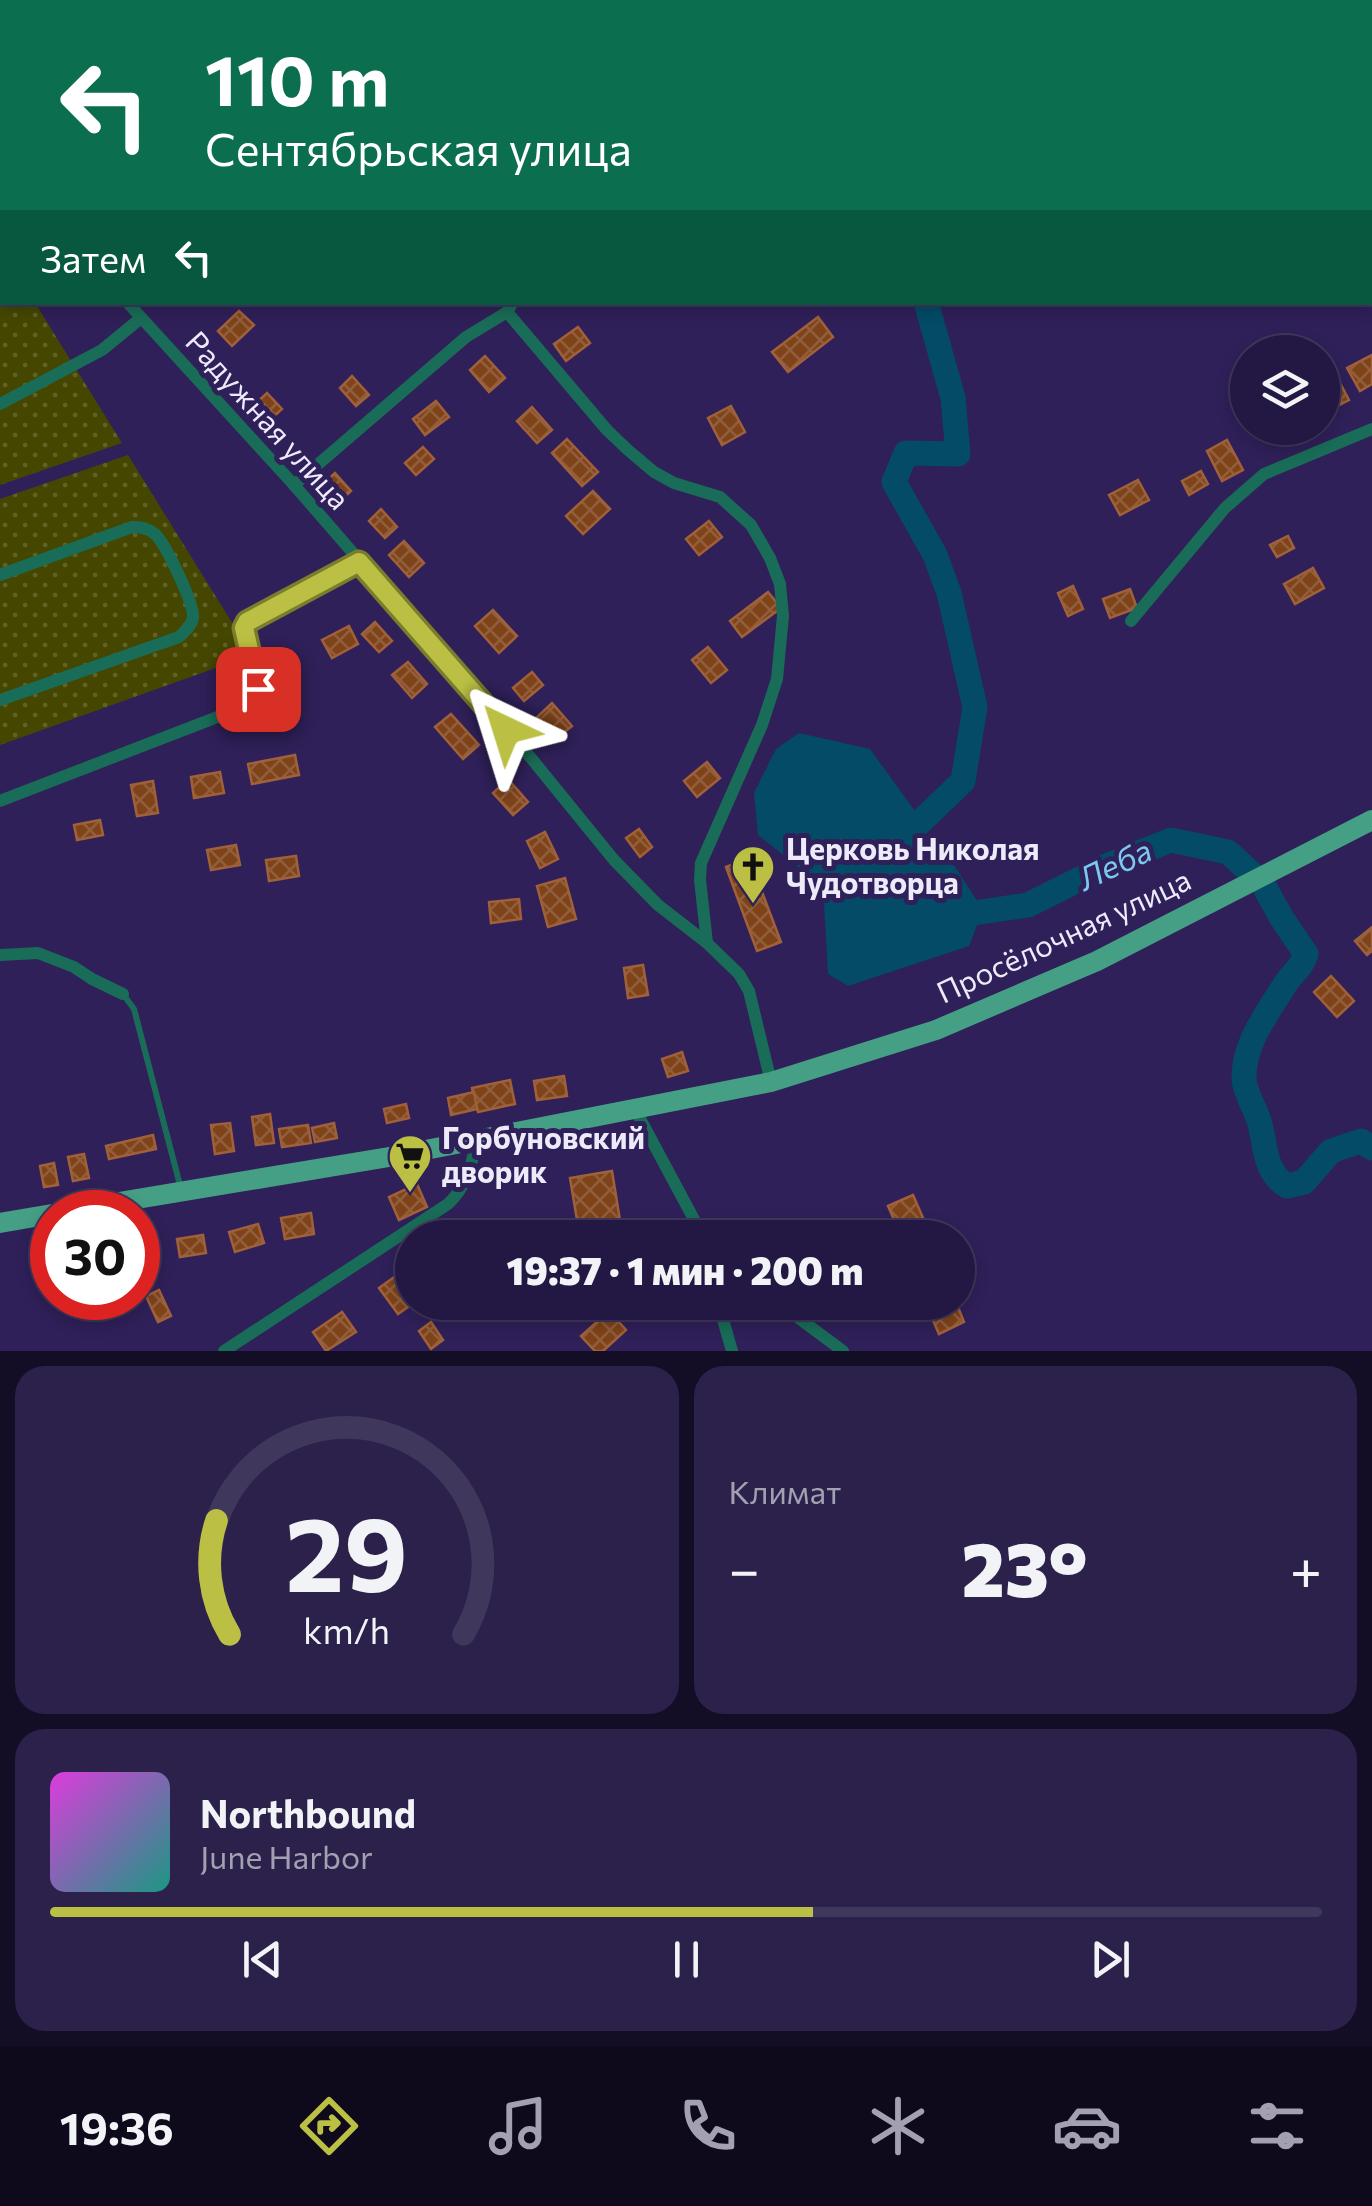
<!DOCTYPE html>
<html lang="ru">
<meta charset="utf-8">
<style>
:root{--surface:#231843;--page:#2b214a;--text:#f1f3f6;--muted:#a3a0b2;--line:#40375c;--accent:#bbc044}
body{margin:0;font-family:Commissioner,sans-serif;background:var(--page);color:var(--text);height:100vh;display:flex;flex-direction:column;font-size:38px;white-space:nowrap}
*{box-sizing:border-box;margin:0}
p{font-size:32px;color:var(--muted)}
.icon{flex:none;width:55px;height:55px;fill:none;stroke:currentColor;stroke-width:2;stroke-linecap:round;stroke-linejoin:round}
.map{position:relative;height:1351px;overflow:hidden}
.side{display:flex;flex-direction:column;gap:15px;padding:15px;background:#130d25;flex:1}
.side>*{flex:none}
.top-card{position:absolute;left:0px;top:0px;width:1372px;height:305px;box-shadow:0 5px 15px #0003,0 0 0 2px var(--line);background:#0b6e4f;color:#fff;overflow:hidden}
.tools{position:absolute;left:1230px;top:335px;display:grid;gap:20px}
.tools a{display:grid;place-items:center;width:110px;height:110px;border-radius:50%;background:var(--surface);box-shadow:0 5px 15px #0003,0 0 0 2px var(--line);font-size:50px}
.speed{position:absolute;left:30px;top:1190px;display:flex;gap:20px;font-size:50px;font-weight:700;text-align:center}
.speed>*{display:grid;place-content:center;width:130px;height:130px;border-radius:50%;background:var(--surface);box-shadow:0 5px 15px #0003,0 0 0 2px var(--line);line-height:1}
.speed .limit{border:15px solid #d22;background:#fff;color:#111}
.pin{position:absolute;display:grid;place-items:center;width:85px;height:85px;color:#fff;margin:-42px;border-radius:20px;box-shadow:0 5px 15px #0006}
.me{position:absolute;width:110px;margin:-55px;rotate:319deg;stroke-linejoin:round;filter:drop-shadow(0 0 8px #0008)}
.turn{display:flex;align-items:center;gap:35px;height:210px;padding:0 40px;font-size:45px}
.turn .icon{width:130px;height:130px;stroke-width:2.5}
.turn b{display:block;font-size:70px;line-height:85px}
.then{display:flex;align-items:center;height:95px;padding:0 40px;background:#0003;gap:20px;font-size:38px}
.big{font-size:75px;font-weight:800;line-height:1.1}
.side .card{flex:1;display:flex;flex-direction:column;justify-content:center;gap:15px;min-width:0;padding:0 35px;border-radius:30px;background:var(--page)}
.side .dial{align-items:center;gap:0}
.dial svg{height:260px;overflow:visible;fill:none;stroke:var(--line);stroke-width:7;stroke-linecap:round;text-anchor:middle}
.dial text{fill:var(--text);stroke:none}
.song{display:flex;align-items:center;gap:30px}
.cover{width:120px;height:120px;border-radius:15px;background:linear-gradient(135deg,hsl(300 70% 55%),hsl(170 70% 35%))}
.played{height:10px;border-radius:5px;background:linear-gradient(90deg,var(--accent) 60%,var(--line) 60%)}
.keys{display:flex;justify-content:space-around;direction:ltr}
.heat{display:flex;justify-content:space-between;align-items:center;font-size:55px;direction:ltr}
.side .tiles{flex:1;display:grid;gap:15px;grid-template-columns:1fr 1fr}
.card:last-child{grid-column:span 2}
.trip{position:absolute;left:395px;top:1220px;width:580px;height:100px;border-radius:50px;background:var(--surface);box-shadow:0 5px 15px #0003,0 0 0 2px var(--line);font-weight:800;line-height:100px;text-align:center}
.tabs{display:flex;height:160px;justify-content:space-around;align-items:center;background:#0e0a1b;color:var(--muted)}
.tabs .icon{width:70px;height:70px}
.tabs .selected{color:var(--accent)}
.tabs b{font-size:45px;color:var(--text)}
.map>svg:first-child{display:block}
.garden{fill:url(#garden-dots)}
.water{fill:#034b66}
.lines{fill:none;stroke-linecap:round;stroke-linejoin:round}
.river{stroke:#034b66;stroke-width:25}
.building{fill:url(#building-cross-hatch);stroke:#a0613a;stroke-width:2.5}
.lane{stroke:#196c57;stroke-width:6}
.street{stroke:#196c57;stroke-width:12}
.primary{stroke:#459f85;stroke-width:20}
.route-casing{stroke:#7a7d2c;stroke-width:25}
.route{stroke:#bbc044;stroke-width:18}
.labels{text-anchor:middle;stroke-width:10;stroke-linejoin:round;paint-order:stroke}
.street-label{font-size:30px;fill:#edebfa;stroke:#2f2059}
.poi-label{font-size:30px;font-weight:bold;fill:#edebfa;stroke:#2f2059;text-anchor:start}
.water-label{font-size:32px;font-style:italic;fill:#7bc9f0;stroke:#2f2059}
</style>
<div class="map">
<svg width="1372" height="1351" viewBox="0 0 1372 1351">
<defs>
<pattern id="garden-dots" width="8" height="8" patternUnits="userSpaceOnUse" patternTransform="scale(2.5)"><rect width="8" height="8" fill="#454700"/><path d="M2 2h.1M6 6h.1" fill="none" stroke="#606226" stroke-width="1.8" stroke-linecap="round"/></pattern>
<pattern id="building-cross-hatch" width="8" height="8" patternUnits="userSpaceOnUse" patternTransform="scale(2.5)"><rect width="8" height="8" fill="#7f431a"/><path d="M0 0l8 8M0 8l8-8" fill="none" stroke="#915e3c"/></pattern>
</defs>
<rect width="100%" height="100%" fill="#2f2059"/>
<g class="garden">
<polygon points="0,0 482,0 475,2 2,2 2,99 0,97"/>
<polygon points="1009,0 1372,0 1372,199 1370,199 1370,2 1009,2"/>
<polygon points="0,249 2,252 2,302 35,303 122,443 0,485"/>
<polygon points="128,455 252,655 0,745 0,499"/>
</g>
<polygon class="water" points="799,733 870,749 925,825 917,859 954,865 983,910 969,946 848,986 828,974 823,886 758,835 754,793 776,749"/>
<g class="lines">
<g class="river">
<polyline points="985,2 986,0"/>
<polyline points="907,849 911,831 963,781 975,707 949,593 935,555 894,482 906,453 958,454 953,398 926,302"/>
<path d="M948,908L974,913L1028,905L1104,867L1171,840L1228,852L1263,884L1281,917L1306,954C1302,968 1291,974 1284,986C1267,1014 1243,1044 1244,1079C1245,1094 1256,1109 1260,1124C1266,1147 1264,1172 1287,1186L1304,1182L1331,1151L1361,1141L1372,1148"/>
</g>
</g>
<g class="building">
<polygon points="239,311 254,325 232,346 218,331"/>
<polygon points="818,317 833,337 788,372 772,352"/>
<polygon points="578,327 590,343 566,361 554,344"/>
<polygon points="1372,355 1372,384 1360,391 1347,368"/>
<polygon points="485,356 505,378 489,392 470,370"/>
<polygon points="352,376 369,395 356,406 340,388"/>
<polygon points="1340,383 1349,400 1324,413 1322,392"/>
<polygon points="267,393 282,409 271,419 256,403"/>
<polygon points="436,401 449,417 425,435 413,419"/>
<polygon points="731,406 745,432 722,445 708,418"/>
<polygon points="532,407 552,430 537,443 517,421"/>
<polygon points="567,439 598,472 582,486 552,453"/>
<polygon points="1227,440 1243,470 1222,481 1207,451"/>
<polygon points="423,447 434,459 416,475 405,463"/>
<polygon points="1201,471 1208,484 1189,495 1182,481"/>
<polygon points="335,473 351,491 339,502 323,484"/>
<polygon points="1138,480 1149,500 1120,515 1109,495"/>
<polygon points="593,491 610,509 583,534 566,516"/>
<polygon points="381,509 397,527 385,538 369,521"/>
<polygon points="709,521 722,537 699,555 686,539"/>
<polygon points="1288,536 1294,548 1277,557 1270,545"/>
<polygon points="404,541 424,563 409,577 389,555"/>
<polygon points="1313,568 1324,588 1295,604 1284,584"/>
<polygon points="1073,586 1083,609 1068,616 1058,593"/>
<polygon points="1130,589 1137,608 1110,618 1103,599"/>
<polygon points="768,592 781,608 742,637 730,621"/>
<polygon points="493,610 517,636 499,653 475,626"/>
<polygon points="375,622 392,641 379,652 362,634"/>
<polygon points="349,626 358,644 332,658 322,640"/>
<polygon points="708,647 727,670 711,683 692,660"/>
<polygon points="408,662 427,684 412,698 392,675"/>
<polygon points="532,672 543,685 524,701 513,688"/>
<polygon points="552,703 572,726 556,739 537,717"/>
<polygon points="451,714 479,745 463,759 435,727"/>
<polygon points="295,755 299,775 252,784 248,764"/>
<polygon points="707,762 720,778 697,797 684,781"/>
<polygon points="220,772 224,793 194,798 191,777"/>
<polygon points="508,779 528,802 513,815 493,793"/>
<polygon points="153,781 158,813 137,816 131,785"/>
<polygon points="100,820 103,835 77,840 74,825"/>
<polygon points="639,829 652,847 640,857 626,838"/>
<polygon points="545,832 558,859 540,868 527,841"/>
<polygon points="236,845 240,865 211,870 207,850"/>
<polygon points="296,856 299,876 269,881 266,860"/>
<polygon points="749,858 781,942 757,951 726,867"/>
<polygon points="565,878 576,919 548,927 537,886"/>
<polygon points="519,899 521,919 491,923 489,902"/>
<polygon points="1372,927 1372,951 1367,955 1355,941"/>
<polygon points="643,965 648,995 628,998 624,968"/>
<polygon points="1331,976 1354,1001 1337,1017 1314,992"/>
<polygon points="682,1052 688,1071 668,1077 662,1059"/>
<polygon points="564,1076 567,1096 537,1100 534,1081"/>
<polygon points="510,1080 515,1104 478,1112 472,1088"/>
<polygon points="474,1092 477,1109 451,1115 448,1098"/>
<polygon points="406,1104 409,1118 387,1123 384,1109"/>
<polygon points="270,1114 274,1143 256,1145 252,1117"/>
<polygon points="230,1123 234,1151 215,1154 211,1125"/>
<polygon points="334,1123 337,1138 315,1142 312,1128"/>
<polygon points="308,1125 311,1143 282,1147 279,1129"/>
<polygon points="153,1135 156,1149 109,1159 106,1146"/>
<polygon points="84,1154 89,1178 73,1181 68,1157"/>
<polygon points="54,1163 58,1185 44,1187 40,1166"/>
<polygon points="612,1171 622,1233 580,1238 570,1178"/>
<polygon points="417,1184 427,1207 399,1220 389,1197"/>
<polygon points="913,1195 927,1227 902,1238 888,1206"/>
<polygon points="311,1213 314,1234 285,1239 281,1218"/>
<polygon points="258,1224 264,1243 235,1252 229,1232"/>
<polygon points="203,1235 206,1253 180,1257 177,1239"/>
<polygon points="52,1263 52,1280 38,1282 35,1266"/>
<polygon points="397,1275 412,1296 412,1302 415,1302 398,1314 379,1288"/>
<polygon points="159,1290 171,1316 158,1322 146,1296"/>
<polygon points="925,1302 956,1302 964,1322 939,1334"/>
<polygon points="609,1311 626,1330 603,1351 595,1351 581,1336"/>
<polygon points="342,1312 356,1332 326,1351 313,1332"/>
<polygon points="431,1322 443,1340 431,1349 419,1331"/>
</g>
<g class="lines">
<g class="lane">
<polyline points="1370,76 1372,75"/>
<polyline points="123,994 134,1009 181,1189"/>
</g>
<g class="street">
<polyline points="472,2 472,0"/>
<polyline points="0,166 2,169"/>
<polyline points="1370,220 1372,220"/>
<polyline points="0,235 2,234"/>
<polyline points="127,302 294,485 531,758 614,860 658,905 707,943 739,974 749,991 771,1082"/>
<polyline points="507,312 607,430 628,450 654,472 674,483 720,497 751,525 770,558 780,584 783,616 777,679 762,725 701,863 700,880 707,943"/>
<polyline points="0,404 102,350 141,318"/>
<polyline points="294,485 466,337 507,312 513,302"/>
<path d="M0,575L132,527C141,527 148,528 155,534C165,543 194,603 193,617C192,626 185,631 179,637L0,700"/>
<polyline points="1131,621 1225,508 1264,474 1372,429"/>
<polyline points="0,801 256,702 258,689 244,628 247,622 359,562"/>
<polyline points="0,955 38,953 74,967 92,979 123,994"/>
<polyline points="636,1111 697,1225 700,1238"/>
<polyline points="718,1302 732,1351"/>
<polyline points="777,1302 843,1351"/>
<path d="M224,1351L448,1204C467,1186 471,1166 477,1141"/>
</g>
<g class="primary">
<polyline points="59,1212 395,1156 771,1082 936,1030 1097,961 1372,820"/>
<polyline points="0,1223 52,1214"/>
</g>
</g>
<g class="lines">
<g class="route-casing">
<polyline id="route" points="258,689 244,628 247,622 359,562 506,730"/>
</g>
<use href="#route" class="route"/>
</g>
<defs>
<g id="church-pin" transform="scale(2.25)"><path d="M0 17L-7.5 6A9.5 9.5 0 1 1 7.5 6Z" fill="#bbc044" stroke="#2f2059"/><path d="M-1.2-6h2.4v3.5h3.3v2.4h-3.3V6h-2.4V-.1h-3.3v-2.4h3.3Z" fill="#111"/></g>
<g id="supermarket-pin" transform="scale(2.25)"><path d="M0 17L-7.5 6A9.5 9.5 0 1 1 7.5 6Z" fill="#bbc044" stroke="#2f2059"/><path d="M-6-5.5h2.5l.6 2H6L4.5 2H-2.5L-4.4-4H-6ZM-1.5 3.2a1.3 1.3 0 1 0 .1 0ZM3 3.2a1.3 1.3 0 1 0 .1 0Z" fill="#111"/></g>
</defs>
<g fill-rule="evenodd">
<use href="#church-pin" x="753" y="867"/>
<use href="#supermarket-pin" x="410" y="1156"/>
</g>
<g class="labels">
<g class="street-label">
<text transform="translate(267 421) rotate(48)" y="10">Радужная улица</text>
<text transform="translate(1064 937) rotate(-25)" y="10">Просёлочная улица</text>
</g>
<g class="poi-label">
<text x="786" y="860">Церковь Николая<tspan x="786" dy="34">Чудотворца</tspan></text>
<text x="442" y="1149">Горбуновский<tspan x="442" dy="34">дворик</tspan></text>
</g>
<g class="water-label">
<text transform="translate(1115 865) rotate(-25)" y="11">Леба</text>
</g>
</g>
</svg>
<div class="tools">
<a><svg class="icon" aria-label="layers" viewBox="0 0 24 24"><path d="M12 4l9 5-9 5-9-5zM3 14l9 5 9-5"/></svg></a>
</div>
<div class="speed"><div class="limit">30</div></div>
<div class="pin" style="left:258px;top:689px;background:#d93025"><svg class="icon" aria-label="arrive" viewBox="0 0 24 24"><path d="M6 21V4h12l-3 4 3 4H6"/></svg></div>
<svg class="me" style="left:506px;top:730px" viewBox="-20 -20 40 40"><path d="M0-17L14 15 0 8-14 15z" fill="#bbc044" stroke="#fff" stroke-width="4"/></svg>
<div class="trip">19:37 · 1 мин · 200 m</div>
<div class="top-card">
<div class="turn"><svg class="icon" aria-label="left" viewBox="0 0 24 24"><path d="M17 20v-9H6M10 6l-5 5 5 5"/></svg><div><b>110 m</b>Сентябрьская улица</div></div>
<div class="then">Затем<svg class="icon" aria-label="left" viewBox="0 0 24 24"><path d="M17 20v-9H6M10 6l-5 5 5 5"/></svg></div>
</div>
</div>
<section class="side">
<div class="tiles">
<div class="card dial"><svg viewBox="0 0 100 80">
<path d="M14 69A42 42 0 1 1 86 69"/>
<path d="M14 69A42 42 0 0 1 10 34" stroke="#bbc044"/>
<text x="50" y="56" font-size="32" font-weight="700">29</text>
<text x="50" y="72" font-size="11">km/h</text>
</svg></div>
<div class="card"><p>Климат</p>
<div class="heat"><a>−</a><b class="big">23°</b><a>+</a></div>
</div>
<div class="card">
<div class="song"><i class="cover"></i><div><b>Northbound</b><p>June Harbor</p></div></div>
<div class="played"></div>
<div class="keys"><svg class="icon" aria-label="previous" viewBox="0 0 24 24"><path d="M18 5L8 12l10 7zM5 5v14"/></svg><svg class="icon" aria-label="pause" viewBox="0 0 24 24"><path d="M8 5v14M16 5v14"/></svg><svg class="icon" aria-label="next" viewBox="0 0 24 24"><path d="M6 5l10 7-10 7zM19 5v14"/></svg></div>
</div>
</div>
</section>
<nav class="tabs">
<b>19:36</b>
<svg class="icon selected" aria-label="directions" viewBox="0 0 24 24"><path d="M12 3l9 9-9 9-9-9zM9 14v-3h6M13 9l2 2-2 2"/></svg>
<svg class="icon" aria-label="music" viewBox="0 0 24 24"><path d="M9 18V5l10-2v13"/><circle cx="6" cy="18" r="3"/><circle cx="16" cy="16" r="3"/></svg>
<svg class="icon" aria-label="phone" viewBox="0 0 24 24"><path d="M5 4h4l2 5-3 2q2 4 5 5l2-3 5 2v4C11 20 4 13 5 4z"/></svg>
<svg class="icon" aria-label="climate" viewBox="0 0 24 24"><path d="M12 3v18M4 7l16 10M4 17L20 7"/></svg>
<svg class="icon" aria-label="car" viewBox="0 0 24 24"><path d="M5 17H2v-5l4-1 3-4h7l3 4 3 1v5h-3M9 17h6M6 11h13"/><circle cx="7" cy="17" r="2"/><circle cx="17" cy="17" r="2"/></svg>
<svg class="icon" aria-label="filters" viewBox="0 0 24 24"><path d="M4 7h16M4 17h16"/><circle cx="9" cy="7" r="2"/><circle cx="15" cy="17" r="2"/></svg>
</nav>
